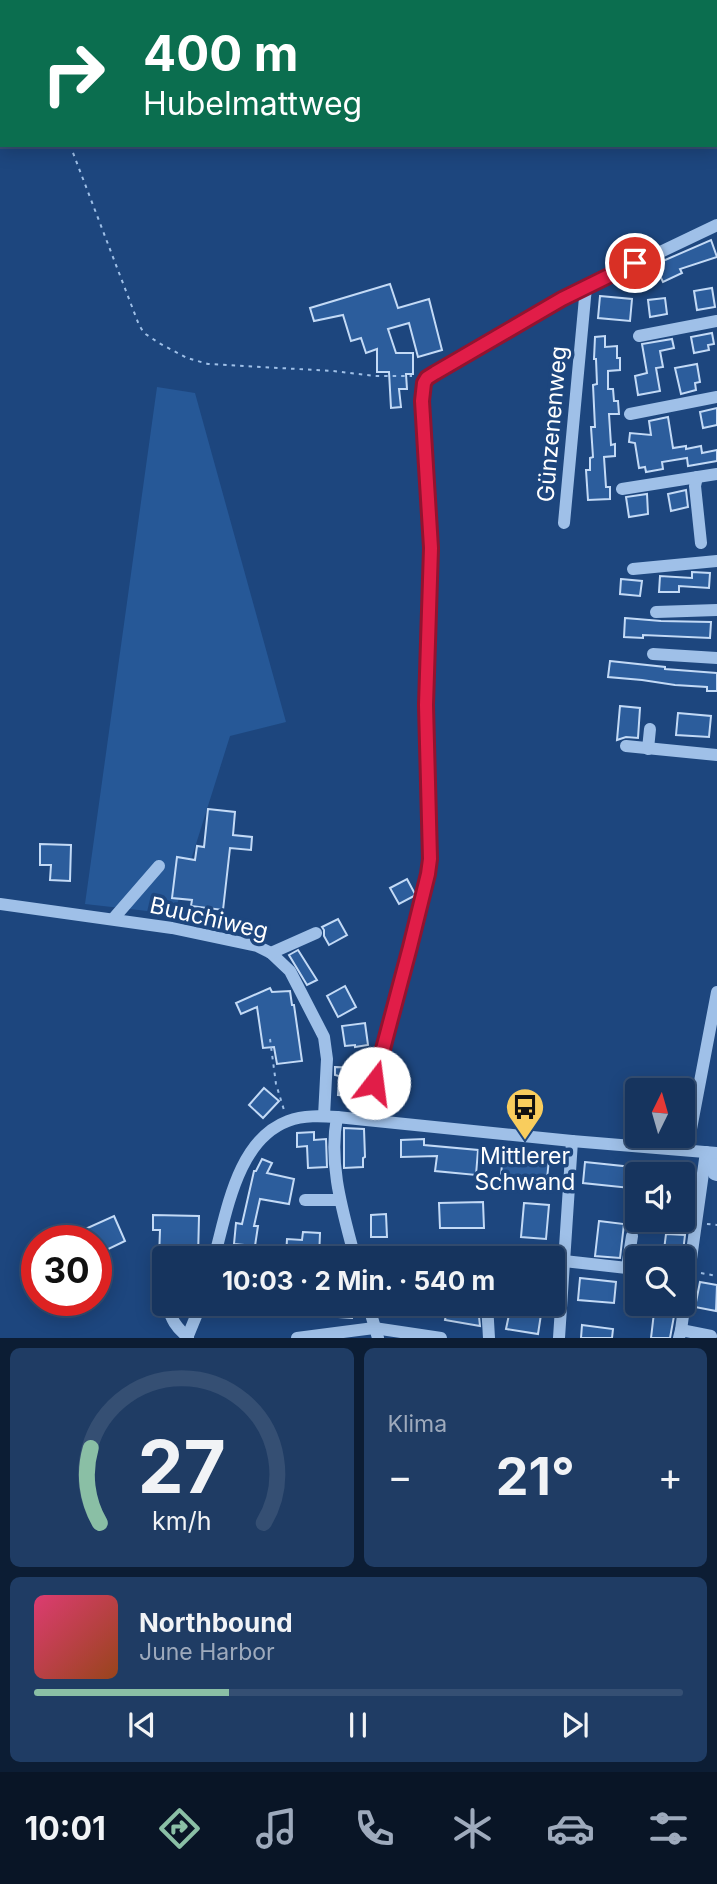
<!DOCTYPE html>
<html lang="de">
<meta charset="utf-8">
<style>
:root{--surface:#16345e;--page:#1f3c64;--text:#f1f3f6;--muted:#9eaabc;--line:#354f73;--accent:#8abfa5}
body{margin:0;font-family:Inter,sans-serif;background:var(--page);color:var(--text);height:100vh;display:flex;flex-direction:column;font-size:26px;white-space:nowrap}
*{box-sizing:border-box;margin:0}
p{font-size:23px;color:var(--muted)}
.icon{flex:none;width:38px;height:38px;fill:none;stroke:currentColor;stroke-width:2;stroke-linecap:round;stroke-linejoin:round}
.map{position:relative;height:1338px;overflow:hidden}
.drawer{display:flex;flex-direction:column;gap:10px;padding:10px;background:#0c1d34;flex:1}
.drawer>*{flex:none}
.banner{position:absolute;left:0px;top:0px;width:718px;height:147px;box-shadow:0 4px 18px #0003,0 0 0 2px var(--line);background:#0b6e4f;color:#fff;overflow:hidden}
.needle{width:46px;rotate:5deg}
.controls{position:absolute;left:625px;top:1078px;display:grid;gap:14px}
.controls a{display:grid;place-items:center;width:70px;height:70px;border-radius:7px;background:var(--surface);box-shadow:0 4px 18px #0003,0 0 0 2px var(--line);font-size:35px}
.speed{position:absolute;left:21px;top:1225px;display:flex;gap:14px;font-size:35px;font-weight:700;text-align:center}
.speed>*{display:grid;place-content:center;width:91px;height:91px;border-radius:50%;background:var(--surface);box-shadow:0 4px 18px #0003,0 0 0 2px var(--line);line-height:1}
.speed .limit{border:10px solid #d22;background:#fff;color:#111}
.pin{position:absolute;display:grid;place-items:center;width:60px;height:60px;color:#fff;margin:-30px;border:4px solid #fff;border-radius:50%;box-shadow:0 2px 7px #0007}
.me{position:absolute;width:77px;margin:-38px;rotate:15deg;stroke-linejoin:round;filter:drop-shadow(0 0 5px #0008)}
.turn{display:flex;align-items:center;gap:24px;height:147px;padding:0 28px;font-size:32px}
.turn .icon{width:91px;height:91px;stroke-width:2.5}
.turn b{display:block;font-size:49px;line-height:60px}
.big{font-size:52px;font-weight:700;line-height:1.1}
.drawer .tile{flex:1;display:flex;flex-direction:column;justify-content:center;gap:10px;min-width:0;padding:0 24px;border-radius:10px;background:var(--page)}
.drawer .dial{align-items:center;gap:0}
.dial svg{height:182px;overflow:visible;fill:none;stroke:var(--line);stroke-width:7;stroke-linecap:round;text-anchor:middle}
.dial text{fill:var(--text);stroke:none}
.song{display:flex;align-items:center;gap:21px}
.cover{width:84px;height:84px;border-radius:10px;background:linear-gradient(135deg,hsl(340 70% 55%),hsl(20 70% 35%))}
.played{height:7px;border-radius:4px;background:linear-gradient(90deg,var(--accent) 30%,var(--line) 30%)}
.keys{display:flex;justify-content:space-around;direction:ltr}
.heat{display:flex;justify-content:space-between;align-items:center;font-size:38px;direction:ltr}
.drawer .tiles{flex:1;display:grid;gap:10px;grid-template-columns:1fr 1fr}
.tile:last-child{grid-column:span 2}
.trip{position:absolute;left:152px;top:1246px;width:413px;height:70px;border-radius:7px;background:var(--surface);box-shadow:0 4px 18px #0003,0 0 0 2px var(--line);font-weight:700;line-height:70px;text-align:center}
.menu{display:flex;height:112px;justify-content:space-around;align-items:center;background:#091526;color:var(--muted)}
.menu .icon{width:49px;height:49px}
.menu .selected{color:var(--accent)}
.menu b{font-size:32px;color:var(--text)}
.map>svg:first-child{display:block}
.green{fill:#265897}
.building{fill:#2c5d9c;stroke:#c3daf6;stroke-width:2}
.lines{fill:none;stroke-linecap:round;stroke-linejoin:round}
.path{stroke:#9fc0e8;stroke-width:2;stroke-dasharray:3.5 5;stroke-linecap:butt}
.minor{stroke:#9fc0e8;stroke-width:12}
.route-casing{stroke:#92132f;stroke-width:18}
.route{stroke:#e11d48;stroke-width:12}
.labels{text-anchor:middle;stroke-width:7;stroke-linejoin:round;paint-order:stroke}
.street-label{font-size:23px;fill:#fff;stroke:#1d467e}
.poi-label{font-size:23px;fill:#fff;stroke:#1d467e}
</style>
<div class="map">
<svg width="717" height="1338" viewBox="0 0 717 1338">
<rect width="100%" height="100%" fill="#1d467e"/>
<polygon class="green" points="157,387 195,393 286,722 230,736 174,914 85,904"/>
<g class="building">
<polygon points="711,240 717,257 680,269 682,273 663,282 656,268 656,264"/>
<polygon points="390,284 398,308 429,299 442,350 418,357 409,323 388,329 396,353 413,353 413,374 406,374 407,389 399,389 401,407 391,408 389,372 377,372 377,349 366,353 361,338 351,341 343,315 314,321 310,308"/>
<polygon points="712,288 715,307 697,310 694,291"/>
<polygon points="600,296 632,299 630,321 598,318"/>
<polygon points="665,298 667,314 650,317 648,300"/>
<polygon points="712,333 714,344 708,345 709,350 694,353 691,337"/>
<polygon points="605,336 605,347 617,346 617,358 620,358 620,370 608,371 608,389 613,389 614,401 618,401 619,414 609,414 611,445 615,444 615,456 604,457 606,487 610,487 610,499 588,500 586,470 590,470 590,458 593,457 591,427 595,427 593,385 597,384 596,359 594,359 595,337"/>
<polygon points="672,339 674,348 660,351 663,367 656,368 660,391 638,395 635,376 647,373 642,344"/>
<polygon points="697,364 700,382 695,383 696,390 681,394 675,368"/>
<polygon points="717,408 717,425 703,428 700,412"/>
<polygon points="668,417 673,448 686,446 686,449 701,446 702,453 717,450 717,461 688,466 687,458 662,462 663,469 646,472 645,467 639,468 635,443 629,442 630,433 651,435 649,421"/>
<polygon points="686,490 688,507 671,511 668,494"/>
<polygon points="647,494 648,514 629,517 626,497"/>
<polygon points="692,572 710,573 709,588 679,586 679,592 659,592 660,576 692,578"/>
<polygon points="621,579 642,581 640,596 620,594"/>
<polygon points="625,618 661,621 711,622 710,638 643,635 643,638 624,637"/>
<polygon points="610,661 665,667 665,669 717,673 717,691 707,691 707,687 675,685 642,680 608,677"/>
<polygon points="620,706 640,708 638,738 626,737 617,740"/>
<polygon points="678,713 711,716 709,737 676,735"/>
<polygon points="208,809 235,812 233,835 252,837 251,850 230,848 223,910 191,906 192,900 172,898 177,857 195,860 197,846 204,847"/>
<polygon points="40,844 71,845 70,881 50,880 51,865 40,865"/>
<polygon points="407,879 415,894 414,896 399,904 390,888"/>
<polygon points="338,919 347,935 329,945 324,936 324,930 322,927"/>
<polygon points="298,950 317,980 307,985 289,955"/>
<polygon points="345,986 356,1007 338,1017 327,996"/>
<polygon points="270,988 272,992 290,991 292,1005 294,1005 302,1061 277,1064 274,1047 263,1048 257,1007 241,1014 236,1003"/>
<polygon points="365,1023 368,1045 355,1047 355,1045 345,1046 342,1026"/>
<polygon points="335,1067 362,1068 361,1077 358,1077 356,1096 338,1095 339,1076 335,1075"/>
<polygon points="264,1088 279,1101 263,1118 249,1105"/>
<polygon points="344,1128 364,1129 365,1157 363,1158 363,1167 344,1168"/>
<polygon points="314,1132 314,1140 326,1139 327,1167 308,1168 307,1146 297,1147 297,1133"/>
<polygon points="424,1139 424,1145 478,1150 476,1175 435,1171 437,1156 401,1157 401,1140"/>
<polygon points="503,1154 549,1159 547,1179 501,1175"/>
<polygon points="262,1159 272,1163 267,1173 294,1179 289,1204 260,1199 254,1226 258,1226 255,1246 234,1244 236,1223 242,1224 254,1171 256,1171"/>
<polygon points="654,1161 690,1163 689,1174 653,1172"/>
<polygon points="585,1162 632,1167 630,1188 583,1183"/>
<polygon points="483,1202 484,1228 440,1228 439,1203"/>
<polygon points="524,1203 549,1205 546,1239 521,1237"/>
<polygon points="386,1214 387,1237 371,1237 371,1215"/>
<polygon points="153,1215 199,1216 198,1258 159,1258 160,1230 153,1230"/>
<polygon points="114,1216 125,1241 96,1255 96,1241 88,1241 83,1230"/>
<polygon points="599,1221 624,1224 620,1258 595,1256"/>
<polygon points="303,1232 320,1233 319,1258 286,1256 287,1239 302,1240"/>
<polygon points="666,1234 685,1235 683,1252 664,1250"/>
<polygon points="580,1278 616,1282 614,1303 578,1300"/>
<polygon points="700,1282 717,1285 716,1311 695,1307"/>
<polygon points="330,1304 353,1304 352,1318 339,1317 339,1314 329,1314"/>
<polygon points="448,1304 478,1307 480,1326 445,1320"/>
<polygon points="655,1304 676,1305 670,1338 651,1338"/>
<polygon points="531,1306 542,1308 538,1334 506,1329 510,1310 530,1313"/>
<polygon points="582,1325 613,1329 612,1338 581,1338"/>
</g>
<g class="lines">
<g class="path">
<polyline points="70,145 139,325 144,333 159,343 187,358 208,364 333,371 375,376 412,376"/>
<polyline points="270,1039 276,1084 284,1110"/>
<polyline points="707,1224 717,1225"/>
<polyline points="701,1273 717,1276"/>
</g>
<g class="minor">
<polyline points="608,0 610,2"/>
<polyline points="716,136 717,137"/>
<polyline points="639,336 717,321"/>
<polyline points="630,414 717,397"/>
<polyline points="697,477 695,486 701,543"/>
<polyline points="622,489 717,474"/>
<polyline points="564,523 586,287"/>
<polyline points="633,569 717,561"/>
<polyline points="656,612 717,610"/>
<polyline points="653,654 717,658"/>
<polyline points="626,746 717,755"/>
<polyline points="648,749 650,729"/>
<polyline points="0,904 172,928 257,946 271,953 290,971 324,1037 327,1059 324,1116"/>
<polyline points="113,919 159,866"/>
<polyline points="271,953 316,933"/>
<path d="M337,1117C328,1165 343,1212 355,1258"/>
<path d="M359,1119C378,1074 389,1027 401,980C412,940 424,900 430,860L426,705L431,548L422,401L424,383L427,378L435,373L562,299L717,225"/>
<polyline points="687,1150 717,992"/>
<polyline points="713,1153 712,1167 714,1174 717,1175"/>
<polyline points="305,1200 339,1200"/>
<path d="M214,1258C227,1212 237,1140 288,1121C304,1115 321,1116 337,1117L572,1141L717,1153"/>
<polyline points="564,1261 627,1268 632,1236"/>
<path d="M167,1304C171,1319 176,1328 188,1337"/>
<polyline points="368,1304 378,1338"/>
<polyline points="487,1304 489,1338"/>
<polyline points="681,1330 711,1336"/>
<polyline points="187,1338 201,1304"/>
<polyline points="297,1338 374,1328 441,1338"/>
<polyline points="559,1338 572,1141"/>
<polyline points="679,1338 681,1330 706,1152"/>
</g>
</g>
<g class="lines">
<g class="route-casing">
<polyline id="route" points="374,1083 410,947 428,874 430,859 426,705 431,548 422,401 424,383 427,378 435,373 562,299 635,263"/>
</g>
<use href="#route" class="route"/>
</g>
<defs>
<g id="bus-pin" transform="scale(2.0125)"><path d="M0 17L-7.5 6A9.5 9.5 0 1 1 7.5 6Z" fill="#f9cd5d" stroke="#1d467e"/><path d="M-5-6H5V4H4V6H2V4H-2V6H-4V4H-5ZM-3.5-4V0h7V-4ZM-3.5 1.2v1.5H-2V1.2ZM2 1.2v1.5H3.5V1.2Z" fill="#111"/></g>
</defs>
<g fill-rule="evenodd">
<use href="#bus-pin" x="525" y="1107"/>
</g>
<g class="labels">
<g class="street-label">
<text transform="translate(552 424) rotate(-85)" y="8">Günzenenweg</text>
<text transform="translate(209 918) rotate(13)" y="8">Buuchiweg</text>
</g>
<g class="poi-label">
<text x="525" y="1164">Mittlerer<tspan x="525" dy="26">Schwand</tspan></text>
</g>
</g>
</svg>
<div class="controls">
<a><svg class="needle" viewBox="-14 -14 28 28"><path d="M0-13l5 13h-10z" fill="#e53935"/><path d="M0 13l5-13h-10z" fill="#9eaabc"/></svg></a>
<a><svg class="icon" aria-label="sound" viewBox="0 0 24 24"><path d="M4 9h4l5-4v14l-5-4H4zM17 9q2 3 0 6"/></svg></a>
<a><svg class="icon" aria-label="search" viewBox="0 0 24 24"><circle cx="10" cy="10" r="6"/><path d="M15 15l6 6"/></svg></a>
</div>
<div class="speed"><div class="limit">30</div></div>
<div class="pin" style="left:635px;top:263px;background:#d93025"><svg class="icon" aria-label="arrive" viewBox="0 0 24 24"><path d="M6 21V4h12l-3 4 3 4H6"/></svg></div>
<svg class="me" style="left:374px;top:1083px" viewBox="-20 -20 40 40"><circle r="19" fill="#fff"/><path d="M0-13L10 11 0 6-10 11z" fill="#e11d48"/></svg>
<div class="trip">10:03 · 2 Min. · 540 m</div>
<div class="banner">
<div class="turn"><svg class="icon" aria-label="right" viewBox="0 0 24 24"><path d="M7 20v-9h11M14 6l5 5-5 5"/></svg><div><b>400 m</b>Hubelmattweg</div></div>
</div>
</div>
<section class="drawer">
<div class="tiles">
<div class="tile dial"><svg viewBox="0 0 100 80">
<path d="M14 69A42 42 0 1 1 86 69"/>
<path d="M14 69A42 42 0 0 1 10 36" stroke="#8abfa5"/>
<text x="50" y="56" font-size="32" font-weight="700">27</text>
<text x="50" y="72" font-size="11">km/h</text>
</svg></div>
<div class="tile"><p>Klima</p>
<div class="heat"><a>−</a><b class="big">21°</b><a>+</a></div>
</div>
<div class="tile">
<div class="song"><i class="cover"></i><div><b>Northbound</b><p>June Harbor</p></div></div>
<div class="played"></div>
<div class="keys"><svg class="icon" aria-label="previous" viewBox="0 0 24 24"><path d="M18 5L8 12l10 7zM5 5v14"/></svg><svg class="icon" aria-label="pause" viewBox="0 0 24 24"><path d="M8 5v14M16 5v14"/></svg><svg class="icon" aria-label="next" viewBox="0 0 24 24"><path d="M6 5l10 7-10 7zM19 5v14"/></svg></div>
</div>
</div>
</section>
<nav class="menu">
<b>10:01</b>
<svg class="icon selected" aria-label="directions" viewBox="0 0 24 24"><path d="M12 3l9 9-9 9-9-9zM9 14v-3h6M13 9l2 2-2 2"/></svg>
<svg class="icon" aria-label="music" viewBox="0 0 24 24"><path d="M9 18V5l10-2v13"/><circle cx="6" cy="18" r="3"/><circle cx="16" cy="16" r="3"/></svg>
<svg class="icon" aria-label="phone" viewBox="0 0 24 24"><path d="M5 4h4l2 5-3 2q2 4 5 5l2-3 5 2v4C11 20 4 13 5 4z"/></svg>
<svg class="icon" aria-label="climate" viewBox="0 0 24 24"><path d="M12 3v18M4 7l16 10M4 17L20 7"/></svg>
<svg class="icon" aria-label="car" viewBox="0 0 24 24"><path d="M5 17H2v-5l4-1 3-4h7l3 4 3 1v5h-3M9 17h6M6 11h13"/><circle cx="7" cy="17" r="2"/><circle cx="17" cy="17" r="2"/></svg>
<svg class="icon" aria-label="filters" viewBox="0 0 24 24"><path d="M4 7h16M4 17h16"/><circle cx="9" cy="7" r="2"/><circle cx="15" cy="17" r="2"/></svg>
</nav>
